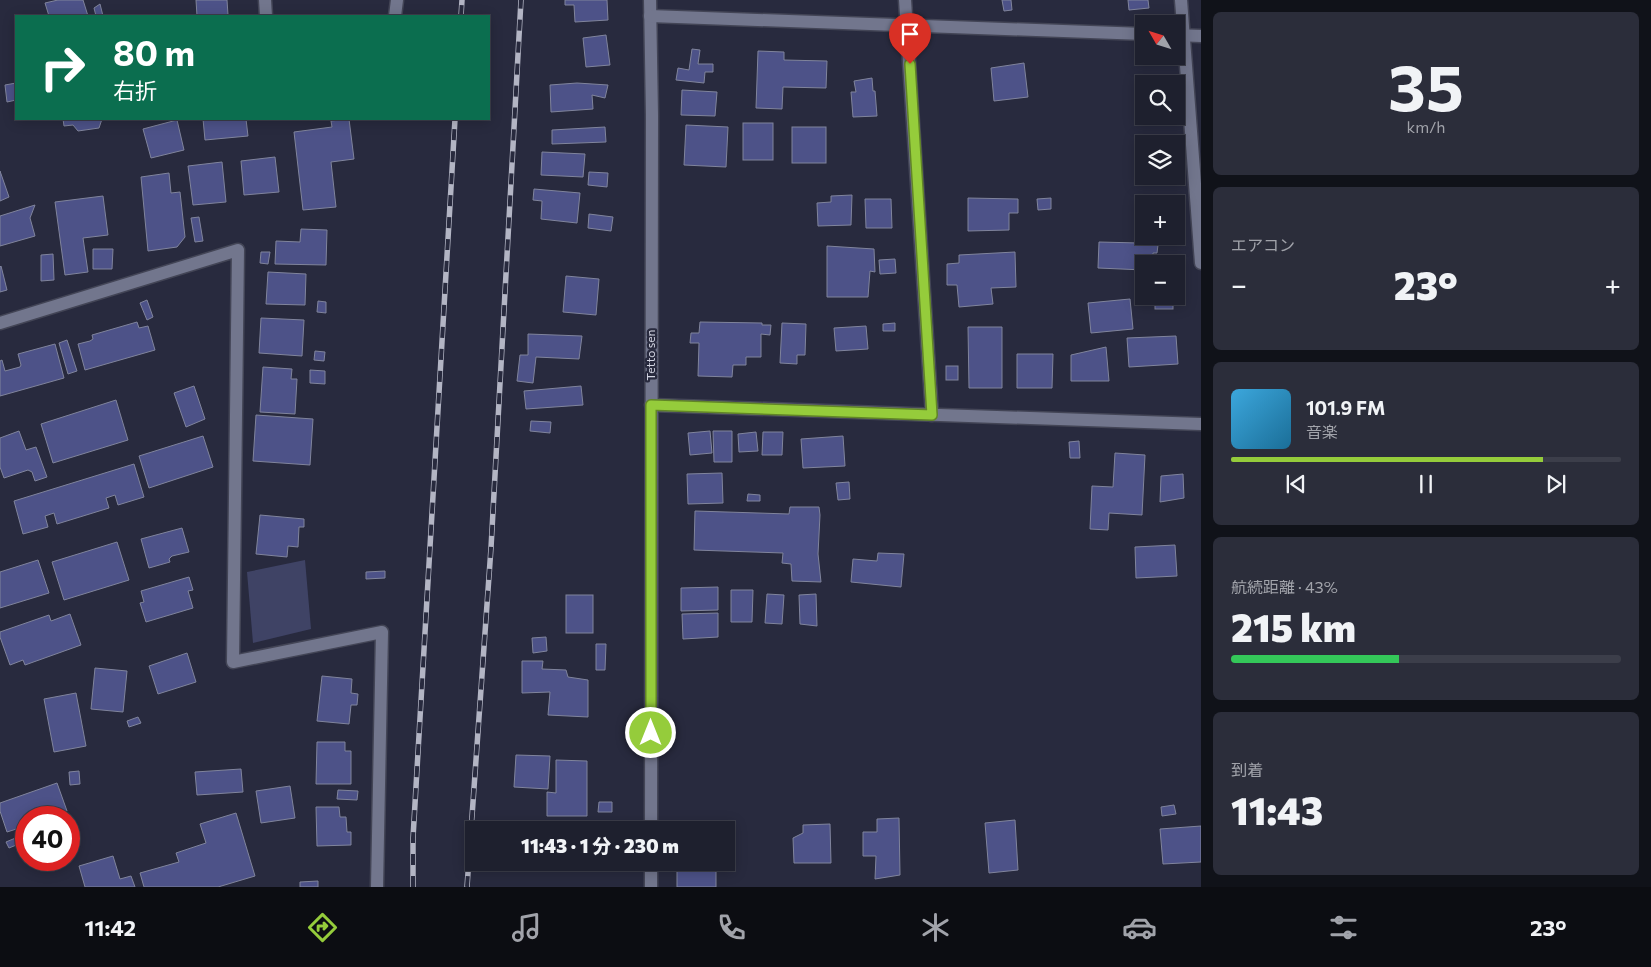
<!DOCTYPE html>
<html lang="ja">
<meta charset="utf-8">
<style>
:root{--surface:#1e202e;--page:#2b2d3a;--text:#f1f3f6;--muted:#a1a3aa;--line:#3c3e4a;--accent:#95cc3b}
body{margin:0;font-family:Commissioner,"Noto Sans JP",sans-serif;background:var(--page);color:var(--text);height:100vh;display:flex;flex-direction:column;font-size:19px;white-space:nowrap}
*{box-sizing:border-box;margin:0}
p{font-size:16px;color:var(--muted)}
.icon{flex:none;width:28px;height:28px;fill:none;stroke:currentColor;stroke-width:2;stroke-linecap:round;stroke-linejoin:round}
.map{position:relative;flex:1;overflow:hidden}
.sheet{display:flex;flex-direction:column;gap:12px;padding:12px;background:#101219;width:450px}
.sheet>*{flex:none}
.guide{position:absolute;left:15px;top:15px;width:475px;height:105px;border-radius:0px;box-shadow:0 2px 12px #0003,0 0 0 1px var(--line);background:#0b6e4f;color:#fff;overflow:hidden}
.needle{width:32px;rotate:309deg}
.tools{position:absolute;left:1135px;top:15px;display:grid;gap:10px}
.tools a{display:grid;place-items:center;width:50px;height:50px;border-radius:0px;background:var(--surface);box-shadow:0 2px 12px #0003,0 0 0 1px var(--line);font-size:25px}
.speed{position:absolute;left:15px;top:806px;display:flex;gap:10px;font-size:25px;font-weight:700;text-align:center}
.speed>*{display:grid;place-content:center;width:65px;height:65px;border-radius:50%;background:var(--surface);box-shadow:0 2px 12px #0003,0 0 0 1px var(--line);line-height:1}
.speed .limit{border:8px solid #d22;background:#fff;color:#111}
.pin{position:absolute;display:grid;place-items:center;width:42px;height:42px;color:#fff;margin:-51px -21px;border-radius:50% 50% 50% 0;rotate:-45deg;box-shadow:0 0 5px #0007}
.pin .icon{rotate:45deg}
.me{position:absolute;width:55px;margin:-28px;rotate:0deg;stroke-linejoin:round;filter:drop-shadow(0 0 4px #0008)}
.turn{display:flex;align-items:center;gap:18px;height:105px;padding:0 15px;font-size:22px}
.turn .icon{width:65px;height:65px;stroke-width:2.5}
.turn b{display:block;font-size:35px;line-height:42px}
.big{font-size:38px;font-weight:800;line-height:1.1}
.sheet .tile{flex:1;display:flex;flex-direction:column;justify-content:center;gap:8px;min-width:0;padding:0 18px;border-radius:8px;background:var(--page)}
.sheet .dial{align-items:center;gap:0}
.dial b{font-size:65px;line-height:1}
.song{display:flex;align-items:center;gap:15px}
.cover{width:60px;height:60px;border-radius:8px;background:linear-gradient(135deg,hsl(200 70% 55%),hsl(200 70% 35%))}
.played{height:5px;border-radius:2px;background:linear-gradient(90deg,var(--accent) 80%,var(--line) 80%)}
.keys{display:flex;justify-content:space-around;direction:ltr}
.heat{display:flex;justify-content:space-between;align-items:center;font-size:28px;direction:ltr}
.charge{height:8px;border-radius:4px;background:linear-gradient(90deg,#34c759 43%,var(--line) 0)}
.trip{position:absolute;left:465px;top:821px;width:270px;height:50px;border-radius:0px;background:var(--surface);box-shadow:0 2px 12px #0003,0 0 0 1px var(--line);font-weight:800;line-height:50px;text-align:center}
.tab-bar{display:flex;height:80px;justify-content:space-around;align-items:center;background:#0c0d12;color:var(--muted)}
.tab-bar .icon{width:35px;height:35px}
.tab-bar .active{color:var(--accent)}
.tab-bar b{font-size:22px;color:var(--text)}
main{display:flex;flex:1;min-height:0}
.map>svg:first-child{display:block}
.green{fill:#3f4365}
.building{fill:#4d5288;stroke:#80849c}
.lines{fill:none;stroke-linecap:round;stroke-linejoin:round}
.minor-casing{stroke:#434556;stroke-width:15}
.minor{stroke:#72768d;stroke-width:12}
.rail-casing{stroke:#b3b5c4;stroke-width:5.5}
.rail{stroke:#282a3e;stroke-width:4;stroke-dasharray:11;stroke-linecap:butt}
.route-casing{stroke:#618526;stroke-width:12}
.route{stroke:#95cc3b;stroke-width:9}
.labels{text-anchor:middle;stroke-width:4.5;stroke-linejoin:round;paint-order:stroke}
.street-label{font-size:12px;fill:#d3d5e2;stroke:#282a3e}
</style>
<main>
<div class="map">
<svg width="1201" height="887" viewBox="0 0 1201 887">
<rect width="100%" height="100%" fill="#282a3e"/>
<polygon class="green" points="305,560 311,629 253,643 247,572"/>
<g class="building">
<polygon points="58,0 83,0 88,16 49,16 45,3"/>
<polygon points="196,0 227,0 228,15 197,16"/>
<polygon points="565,0 607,0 608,20 575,22 574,5 565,5"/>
<polygon points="1002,0 1011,0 1012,10 1004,11"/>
<polygon points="1128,0 1148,0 1149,8 1129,10"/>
<polygon points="100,4 103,16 96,16 94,8"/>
<polygon points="606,35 610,65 586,67 583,38"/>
<polygon points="692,49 700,50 698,64 713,64 713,72 705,72 704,83 676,80 678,68 689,70"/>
<polygon points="758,51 784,52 784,60 827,61 826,88 783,87 782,109 756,108"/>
<polygon points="1024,63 1028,97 994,101 991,68"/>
<polygon points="872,78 873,91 875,91 877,116 853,117 851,92 856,92 854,81"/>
<polygon points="16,83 16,100 7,102 5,85"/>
<polygon points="577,83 608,85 605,98 592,95 593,109 551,112 550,85"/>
<polygon points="682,90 717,92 715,116 681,115"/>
<polygon points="63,119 107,119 102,119 99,128 78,131 73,125 64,126"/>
<polygon points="203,119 246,119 248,136 205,140"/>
<polygon points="349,119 354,159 331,162 336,207 303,210 294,132 332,127 331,121"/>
<polygon points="177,120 184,150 151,158 143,129"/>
<rect x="743" y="123" width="30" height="37"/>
<polygon points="686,125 728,127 726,167 684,165"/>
<polygon points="605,127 606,142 552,144 552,130"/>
<rect x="792" y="127" width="34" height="36"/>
<polygon points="542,152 585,154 583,177 541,175"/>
<polygon points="275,157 279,192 244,195 241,161"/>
<polygon points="222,162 226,202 193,205 188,166"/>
<polygon points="0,171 9,197 0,201"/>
<polygon points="589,172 608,173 607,187 588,185"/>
<polygon points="169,173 171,193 180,192 185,237 177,247 148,251 141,177"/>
<polygon points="534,189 580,193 577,223 541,219 542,201 533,200"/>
<polygon points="852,195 851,225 818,226 817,203 831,202 831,196"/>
<polygon points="103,196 108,235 83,238 88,272 65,275 55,202"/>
<polygon points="968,198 1018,199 1018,213 1009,213 1009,230 968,231"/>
<polygon points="1051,198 1051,209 1038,210 1037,199"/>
<polygon points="865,199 891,199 892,228 866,228"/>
<polygon points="35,205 30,218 35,236 0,246 0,216"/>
<polygon points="589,214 613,217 611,231 588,228"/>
<polygon points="199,217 203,241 195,242 191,218"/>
<polygon points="301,229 327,230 326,265 275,264 276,241 300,242"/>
<polygon points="1099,242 1139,243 1158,245 1157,253 1153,253 1153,264 1144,264 1144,270 1098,268"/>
<polygon points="827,246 874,249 875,272 870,271 868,297 827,297"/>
<polygon points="93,249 113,249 112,269 93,269"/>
<polygon points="261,252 270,252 268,264 260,263"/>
<polygon points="1015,252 1016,287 991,288 993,304 959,307 957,285 947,285 947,264 959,263 959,255"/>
<polygon points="53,254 54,280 41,281 41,255"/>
<polygon points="895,259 896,273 880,274 879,260"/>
<polygon points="1,266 7,290 0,292 0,267"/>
<polygon points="268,272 306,274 305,305 266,304"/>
<polygon points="566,276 599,279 596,315 563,312"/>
<rect x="1155" y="296" width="18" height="13"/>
<polygon points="1130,299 1133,329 1091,333 1088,303"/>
<polygon points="147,300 153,317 147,320 140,303"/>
<polygon points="318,301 326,302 326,313 317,312"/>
<polygon points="261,318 304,320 302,356 259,353"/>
<polygon points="137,322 139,328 148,326 155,350 85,370 78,344 90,341 93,339 92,335"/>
<polygon points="700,322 762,323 762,325 771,325 770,335 761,334 761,357 746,357 746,365 733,365 732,377 698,376 699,343 690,343 691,333 699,333"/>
<polygon points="782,323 806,324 805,355 797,355 797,364 780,363"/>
<polygon points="895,323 895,331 883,331 883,324"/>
<polygon points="866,326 868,349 836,351 834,328"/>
<polygon points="968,327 1002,327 1002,388 969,388"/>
<polygon points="528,334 582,336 579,359 536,357 533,383 517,381 520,355 528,355"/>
<polygon points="1176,336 1178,364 1129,367 1127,338"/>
<polygon points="67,340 77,371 68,374 59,343"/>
<polygon points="55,344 64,378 0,396 0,361 2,360 5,371 20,367 21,365 18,354"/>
<polygon points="1106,347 1109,381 1071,381 1071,355"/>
<polygon points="315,351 325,352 324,361 314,360"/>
<polygon points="1017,354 1053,354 1052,388 1017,388"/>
<rect x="946" y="366" width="12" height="14"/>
<polygon points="263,367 292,369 291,379 297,379 295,414 260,412"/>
<polygon points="310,370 325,371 325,384 310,383"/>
<polygon points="194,386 205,419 186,427 174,393"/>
<polygon points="581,386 583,405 526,409 524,391"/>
<polygon points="116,400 128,440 53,463 41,424"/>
<polygon points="256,415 313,419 310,465 253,461"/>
<polygon points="531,421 551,422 550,433 530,431"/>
<polygon points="19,431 26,450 36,447 47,477 35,481 32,472 28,470 4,478 0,467 0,438"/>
<polygon points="710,431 712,453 690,455 688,433"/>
<polygon points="713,431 732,431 732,462 714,462"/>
<polygon points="756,432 758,451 739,452 738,434"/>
<polygon points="763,432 783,432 782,455 762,455"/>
<polygon points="203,436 213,467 149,488 139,456"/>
<polygon points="843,436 845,466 803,468 801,439"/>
<polygon points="1079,441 1080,458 1070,458 1069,442"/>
<polygon points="1115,453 1145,455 1142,515 1109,513 1108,530 1090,529 1092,486 1113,487"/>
<polygon points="134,464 144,497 118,505 115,495 106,498 109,508 57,524 54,513 45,516 48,527 23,534 14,501"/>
<polygon points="722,473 723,503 688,504 687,474"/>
<polygon points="1183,474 1184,498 1160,502 1161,476"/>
<polygon points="849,482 850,499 838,500 836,483"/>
<polygon points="748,494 760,495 760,501 747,501"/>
<polygon points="790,507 819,507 820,515 818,554 821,582 792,581 791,564 782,563 783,553 694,550 695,511 789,514"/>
<polygon points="260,515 304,519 304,527 299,527 298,547 288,546 287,557 256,554"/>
<polygon points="182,528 189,552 172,556 169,559 170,562 149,568 141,539"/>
<polygon points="117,542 129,580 64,600 52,562"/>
<polygon points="1175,545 1177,576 1136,578 1135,547"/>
<polygon points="878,553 904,554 901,587 851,582 853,559 877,561"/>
<polygon points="38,560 49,593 0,608 0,572"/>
<polygon points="385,571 385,578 366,579 366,572"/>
<polygon points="189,577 193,590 188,591 193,608 146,622 140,603 144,602 141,591"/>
<polygon points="718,587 718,610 681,611 681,588"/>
<polygon points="731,590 753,590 752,622 731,622"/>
<polygon points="767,594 784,595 782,624 765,623"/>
<polygon points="816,594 817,626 800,624 799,595"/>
<rect x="566" y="595" width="27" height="38"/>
<polygon points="718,613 718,637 683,639 682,614"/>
<polygon points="70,614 81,645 25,665 23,660 10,665 0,637 0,632 49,615 51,621"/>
<polygon points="546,637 547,651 533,653 532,638"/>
<polygon points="596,644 606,644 605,670 596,670"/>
<polygon points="187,653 196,682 158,694 149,666"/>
<polygon points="522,661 543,661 542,669 566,670 568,677 588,680 588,717 548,715 550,692 522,693"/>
<polygon points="95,668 127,671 123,712 91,709"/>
<polygon points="322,676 352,679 351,693 358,694 357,705 351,705 349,724 317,721"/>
<polygon points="76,693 86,746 54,752 44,699"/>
<polygon points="138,717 141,723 129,727 127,721"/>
<polygon points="317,742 345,742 345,751 351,751 351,784 316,784"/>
<polygon points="516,755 550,756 548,789 514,787"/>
<polygon points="556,760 587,761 587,816 547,816 547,792 556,793"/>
<polygon points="241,769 243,792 197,795 195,772"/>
<polygon points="79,771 80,784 70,785 69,772"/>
<polygon points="57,783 67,811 49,818 26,818 26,826 7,832 0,811 0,803"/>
<polygon points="290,786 295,818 261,823 256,791"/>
<polygon points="338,790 358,791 357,800 337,799"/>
<polygon points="599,802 612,802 612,812 598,812"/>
<polygon points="1174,805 1176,814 1162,816 1161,807"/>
<polygon points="316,807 339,807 340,817 346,817 347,832 351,832 351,845 317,846"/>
<polygon points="236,813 255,876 218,887 144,887 140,873 179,862 176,853 206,843 200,824"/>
<polygon points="899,818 900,875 875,879 876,856 863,856 863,832 877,832 877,819"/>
<polygon points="1015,820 1018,870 989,873 985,823"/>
<rect x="515" y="822" width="21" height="8"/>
<polygon points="830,824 831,863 794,863 793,838 803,833 803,825"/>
<polygon points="1201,826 1201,862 1163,864 1160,829"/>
<polygon points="25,834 26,841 9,848 6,842"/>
<polygon points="113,856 120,879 131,876 135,887 85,887 79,866"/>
<rect x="514" y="862" width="21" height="4"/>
<polygon points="716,864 716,887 677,887 677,865"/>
<polygon points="318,881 318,887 300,887 300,882"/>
</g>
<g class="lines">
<g class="minor-casing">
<g id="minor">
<polyline points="265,0 266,16"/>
<polyline points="650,0 652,115 651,830"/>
<polyline points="905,0 932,415"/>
<polyline points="1181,0 1201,263"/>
<polyline points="395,16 397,0"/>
<polyline points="650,16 1144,34"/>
<polyline points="1176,35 1201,36"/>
<polyline points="0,323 238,250 233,662 382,632 377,887"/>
<polyline points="651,405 1201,424"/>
<polyline points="651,887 651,862"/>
</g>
</g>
<use href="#minor" class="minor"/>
<g class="rail-casing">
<g id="rail">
<polyline points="461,16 462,0"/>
<polyline points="413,887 413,838 455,119"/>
<polyline points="467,887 491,548 521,0"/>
</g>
</g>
<use href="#rail" class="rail"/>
</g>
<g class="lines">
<g class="route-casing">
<polyline id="route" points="651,733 651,405 932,415 910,64"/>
</g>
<use href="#route" class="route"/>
</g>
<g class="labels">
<g class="street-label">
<text transform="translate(651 355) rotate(-90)" y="4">Tetto sen</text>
</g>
</g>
</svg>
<div class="tools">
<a><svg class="needle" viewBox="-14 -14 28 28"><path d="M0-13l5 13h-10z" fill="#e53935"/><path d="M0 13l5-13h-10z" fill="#a1a3aa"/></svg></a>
<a><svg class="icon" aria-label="search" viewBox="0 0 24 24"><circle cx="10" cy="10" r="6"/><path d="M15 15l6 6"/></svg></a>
<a><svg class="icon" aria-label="layers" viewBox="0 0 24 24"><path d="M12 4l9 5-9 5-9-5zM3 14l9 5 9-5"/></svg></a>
<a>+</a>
<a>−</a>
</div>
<div class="speed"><div class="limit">40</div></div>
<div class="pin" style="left:910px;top:64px;background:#d93025"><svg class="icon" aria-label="arrive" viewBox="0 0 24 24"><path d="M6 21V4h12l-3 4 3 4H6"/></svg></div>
<svg class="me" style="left:651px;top:733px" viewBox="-20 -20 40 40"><circle r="17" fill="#95cc3b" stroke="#fff" stroke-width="3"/><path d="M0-11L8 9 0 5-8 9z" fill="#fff"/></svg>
<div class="trip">11:43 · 1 分 · 230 m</div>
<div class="guide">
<div class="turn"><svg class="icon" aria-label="right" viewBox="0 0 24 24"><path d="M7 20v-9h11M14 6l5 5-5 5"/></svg><div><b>80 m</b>右折</div></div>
</div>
</div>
<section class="sheet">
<div class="tile dial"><b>35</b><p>km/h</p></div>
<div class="tile"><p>エアコン</p>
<div class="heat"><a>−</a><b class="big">23°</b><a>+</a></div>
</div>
<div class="tile">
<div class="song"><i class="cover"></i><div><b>101.9 FM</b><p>音楽</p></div></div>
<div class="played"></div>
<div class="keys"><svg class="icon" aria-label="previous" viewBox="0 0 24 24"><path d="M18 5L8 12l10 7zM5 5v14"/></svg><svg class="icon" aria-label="pause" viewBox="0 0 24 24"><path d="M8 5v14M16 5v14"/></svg><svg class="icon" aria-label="next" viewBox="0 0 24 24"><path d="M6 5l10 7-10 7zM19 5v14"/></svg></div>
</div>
<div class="tile"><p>航続距離 · 43%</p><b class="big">215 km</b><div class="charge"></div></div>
<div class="tile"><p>到着</p><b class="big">11:43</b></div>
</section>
</main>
<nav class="tab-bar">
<b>11:42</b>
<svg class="icon active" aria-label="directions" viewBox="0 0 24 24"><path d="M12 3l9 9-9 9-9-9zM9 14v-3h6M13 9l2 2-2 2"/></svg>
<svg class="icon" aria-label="music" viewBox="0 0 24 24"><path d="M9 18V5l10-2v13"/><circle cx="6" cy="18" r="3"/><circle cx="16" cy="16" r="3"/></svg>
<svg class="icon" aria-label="phone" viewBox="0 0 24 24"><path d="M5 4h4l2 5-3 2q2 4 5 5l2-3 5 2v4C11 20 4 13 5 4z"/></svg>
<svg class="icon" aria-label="climate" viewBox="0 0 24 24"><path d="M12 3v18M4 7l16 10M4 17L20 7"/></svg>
<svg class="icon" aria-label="car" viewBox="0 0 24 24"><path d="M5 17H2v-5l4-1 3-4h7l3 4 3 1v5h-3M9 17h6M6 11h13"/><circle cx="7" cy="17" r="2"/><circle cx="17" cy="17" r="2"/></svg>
<svg class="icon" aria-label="filters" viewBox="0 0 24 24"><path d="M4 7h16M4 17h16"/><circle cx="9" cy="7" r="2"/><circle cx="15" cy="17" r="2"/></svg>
<b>23°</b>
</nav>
